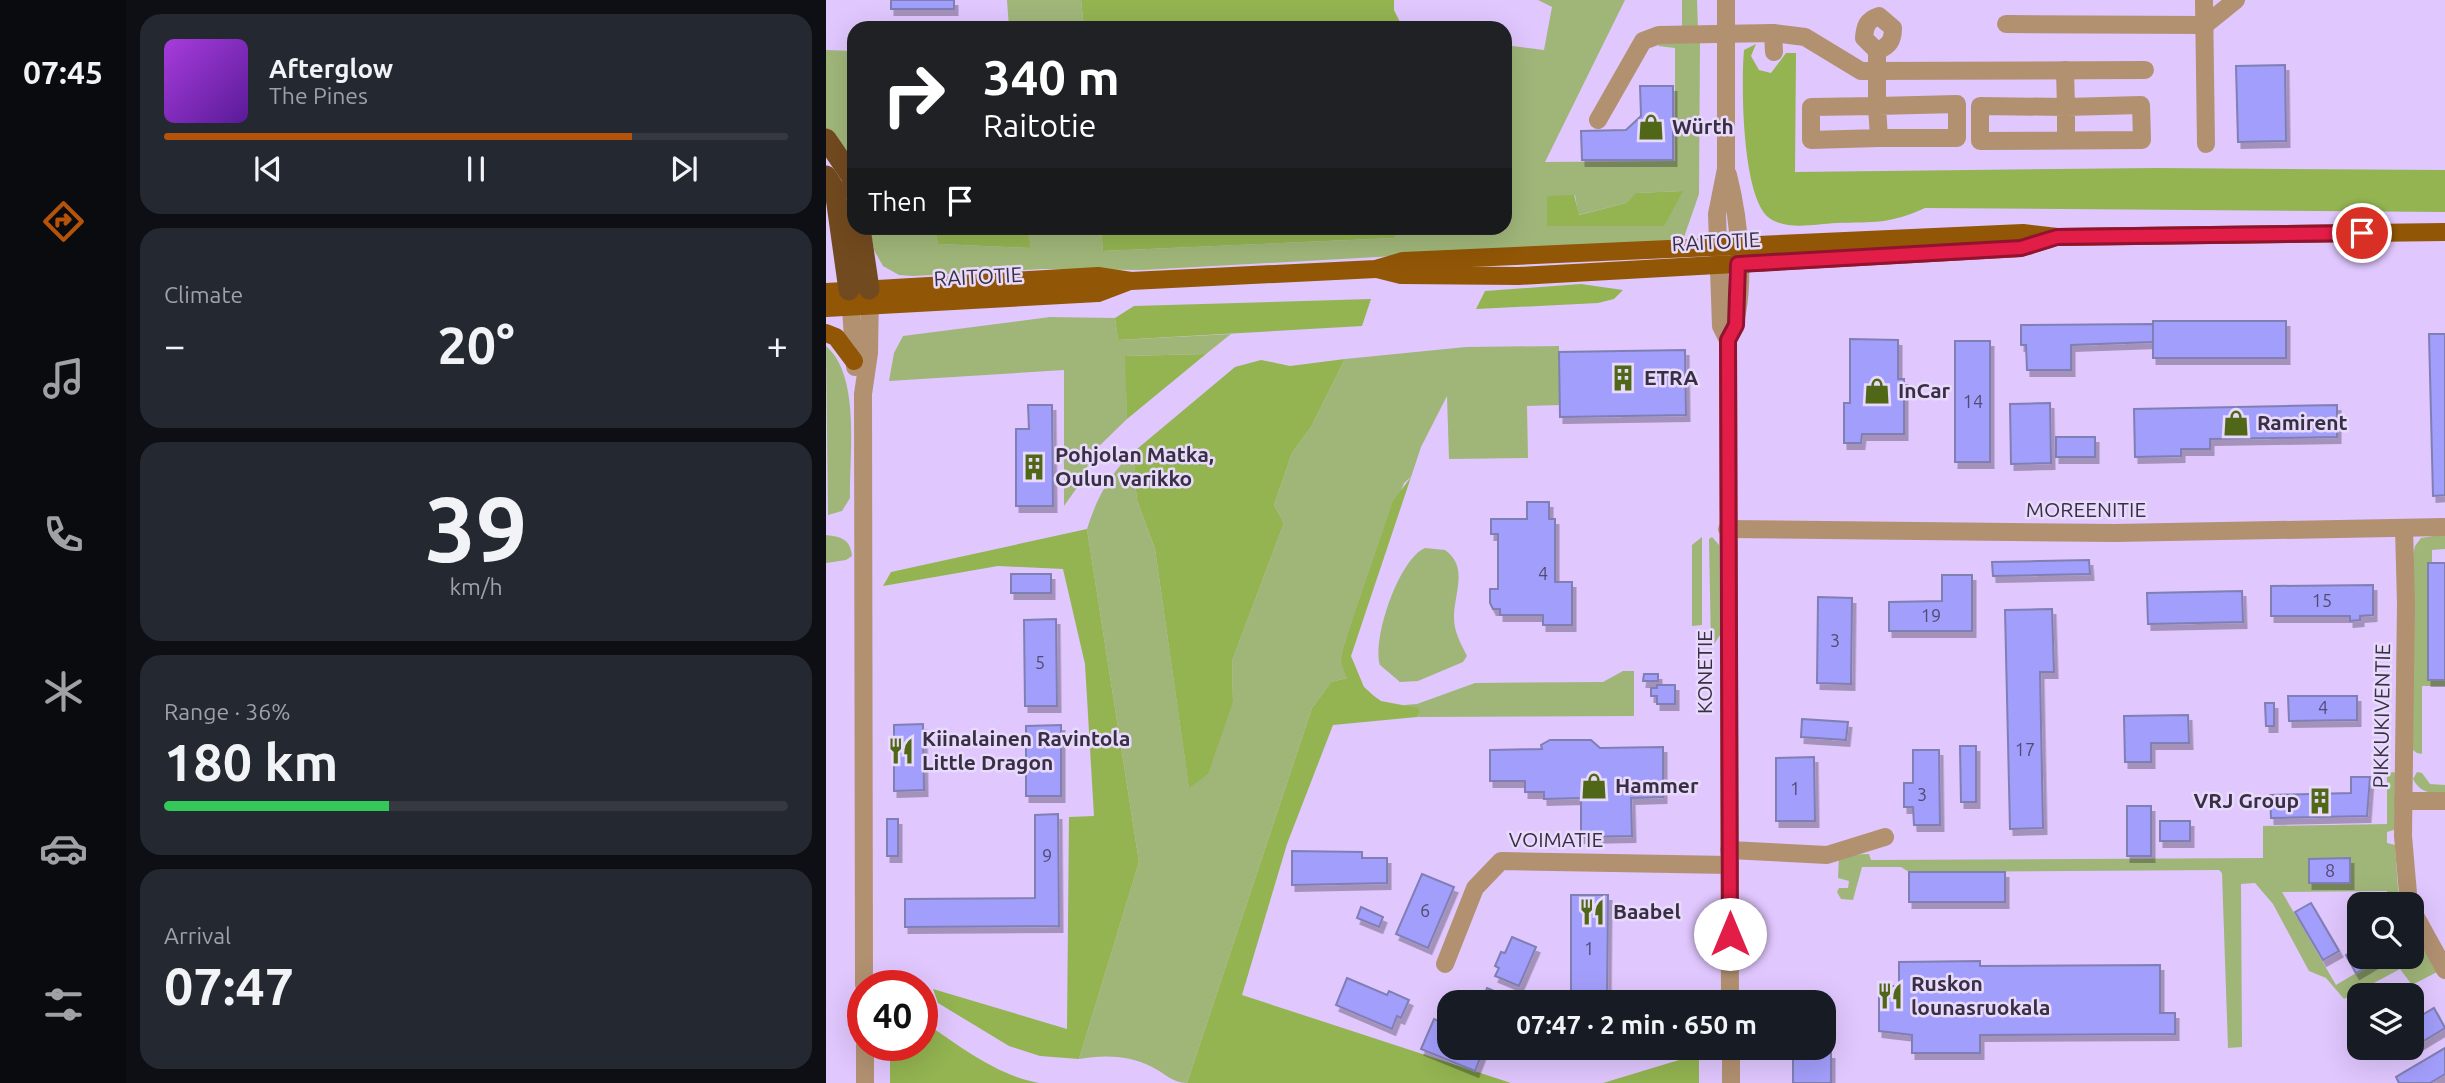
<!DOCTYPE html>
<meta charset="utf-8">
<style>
:root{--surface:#171b24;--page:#242831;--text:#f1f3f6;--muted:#9ea1a6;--line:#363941;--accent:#b45309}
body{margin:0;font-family:Ubuntu,sans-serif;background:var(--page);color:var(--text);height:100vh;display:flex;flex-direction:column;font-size:26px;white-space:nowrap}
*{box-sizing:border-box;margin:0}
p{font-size:23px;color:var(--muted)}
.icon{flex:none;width:38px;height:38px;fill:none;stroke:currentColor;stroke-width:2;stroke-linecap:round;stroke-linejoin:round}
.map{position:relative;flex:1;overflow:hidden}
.panel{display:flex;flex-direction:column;gap:14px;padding:14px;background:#0d0f14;width:700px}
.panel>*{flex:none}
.banner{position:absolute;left:21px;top:21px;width:665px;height:214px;border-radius:21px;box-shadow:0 7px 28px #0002;background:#202124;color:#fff;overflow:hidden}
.buttons{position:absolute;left:1521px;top:892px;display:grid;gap:14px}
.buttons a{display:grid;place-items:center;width:77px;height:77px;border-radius:14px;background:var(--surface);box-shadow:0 7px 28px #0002;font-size:35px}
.speed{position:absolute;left:21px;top:970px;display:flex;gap:14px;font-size:35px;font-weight:700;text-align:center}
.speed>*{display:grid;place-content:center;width:91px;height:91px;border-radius:50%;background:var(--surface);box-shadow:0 7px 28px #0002;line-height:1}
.speed .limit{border:10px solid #d22;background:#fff;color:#111}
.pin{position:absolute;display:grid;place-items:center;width:60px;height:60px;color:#fff;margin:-30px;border:4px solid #fff;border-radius:50%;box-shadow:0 2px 7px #0007}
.me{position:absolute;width:77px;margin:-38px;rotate:0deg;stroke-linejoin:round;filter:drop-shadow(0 0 5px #0008)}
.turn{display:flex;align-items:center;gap:24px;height:147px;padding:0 21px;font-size:32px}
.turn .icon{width:91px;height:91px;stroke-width:2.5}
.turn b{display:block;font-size:49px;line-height:60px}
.then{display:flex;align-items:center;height:66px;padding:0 21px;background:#0003;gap:14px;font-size:26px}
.big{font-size:52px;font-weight:600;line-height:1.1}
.panel .card{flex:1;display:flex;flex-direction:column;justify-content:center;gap:10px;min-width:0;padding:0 24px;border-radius:21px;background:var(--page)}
.panel .dial{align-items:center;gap:0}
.dial b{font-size:91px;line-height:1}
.song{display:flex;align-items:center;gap:21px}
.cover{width:84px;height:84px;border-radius:10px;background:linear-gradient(135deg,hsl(280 70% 55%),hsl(270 70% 35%))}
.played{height:7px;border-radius:4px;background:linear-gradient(90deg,var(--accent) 75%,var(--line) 75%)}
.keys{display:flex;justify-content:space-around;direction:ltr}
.heat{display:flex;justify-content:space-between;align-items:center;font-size:38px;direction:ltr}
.charge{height:10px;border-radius:5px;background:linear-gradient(90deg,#34c759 36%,var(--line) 0)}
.trip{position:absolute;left:611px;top:990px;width:399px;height:70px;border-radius:21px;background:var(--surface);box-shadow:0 7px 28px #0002;font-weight:600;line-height:70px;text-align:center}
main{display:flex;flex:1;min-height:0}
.dock{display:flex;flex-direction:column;width:126px;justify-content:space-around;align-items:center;background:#090b0e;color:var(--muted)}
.dock .icon{width:49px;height:49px}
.dock .on{color:var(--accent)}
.dock b{font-size:32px;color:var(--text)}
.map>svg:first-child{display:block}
.green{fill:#a0b679;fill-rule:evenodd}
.forest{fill:#93b451}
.building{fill:#a29efb;stroke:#807fb4;stroke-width:2;filter:url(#shadow)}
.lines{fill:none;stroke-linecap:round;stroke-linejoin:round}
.minor{stroke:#b29171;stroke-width:18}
.major{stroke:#915606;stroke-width:18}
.highway{stroke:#724a1f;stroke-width:21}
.route-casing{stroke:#92132f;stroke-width:18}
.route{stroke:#e11d48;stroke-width:12}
.labels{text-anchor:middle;stroke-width:5;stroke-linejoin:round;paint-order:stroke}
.number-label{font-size:18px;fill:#524b72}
.poi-label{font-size:21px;font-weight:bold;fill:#382f44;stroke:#e8dafb;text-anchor:start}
.street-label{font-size:21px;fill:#382f44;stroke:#e8dafb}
</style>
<main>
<nav class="dock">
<b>07:45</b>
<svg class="icon on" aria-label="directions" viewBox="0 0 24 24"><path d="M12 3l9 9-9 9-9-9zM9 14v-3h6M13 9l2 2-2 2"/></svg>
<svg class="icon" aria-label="music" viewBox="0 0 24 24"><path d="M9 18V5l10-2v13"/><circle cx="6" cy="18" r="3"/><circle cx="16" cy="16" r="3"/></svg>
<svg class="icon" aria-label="phone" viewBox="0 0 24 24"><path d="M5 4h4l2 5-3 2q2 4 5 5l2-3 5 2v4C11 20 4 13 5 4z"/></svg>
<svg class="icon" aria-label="climate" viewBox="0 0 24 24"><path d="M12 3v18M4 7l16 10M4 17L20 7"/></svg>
<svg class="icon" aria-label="car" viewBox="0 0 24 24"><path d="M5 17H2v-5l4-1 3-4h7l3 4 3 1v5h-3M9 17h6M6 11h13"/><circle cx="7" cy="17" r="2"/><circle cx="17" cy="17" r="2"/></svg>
<svg class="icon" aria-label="filters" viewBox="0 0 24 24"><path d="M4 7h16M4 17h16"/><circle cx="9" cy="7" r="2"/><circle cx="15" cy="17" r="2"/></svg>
</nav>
<section class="panel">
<div class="card">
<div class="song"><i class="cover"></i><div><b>Afterglow</b><p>The Pines</p></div></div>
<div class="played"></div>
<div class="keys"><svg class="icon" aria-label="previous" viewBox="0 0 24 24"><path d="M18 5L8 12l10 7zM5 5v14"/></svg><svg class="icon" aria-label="pause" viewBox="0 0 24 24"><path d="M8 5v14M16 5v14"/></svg><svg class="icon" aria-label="next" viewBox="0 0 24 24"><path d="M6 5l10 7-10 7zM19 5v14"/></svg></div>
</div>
<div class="card"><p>Climate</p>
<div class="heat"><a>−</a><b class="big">20°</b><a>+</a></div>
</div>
<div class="card dial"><b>39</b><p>km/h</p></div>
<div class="card"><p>Range · 36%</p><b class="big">180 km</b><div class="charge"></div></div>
<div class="card"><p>Arrival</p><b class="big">07:47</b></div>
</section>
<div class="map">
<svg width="1619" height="1083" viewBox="0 0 1619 1083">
<defs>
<filter id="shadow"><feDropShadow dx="3.5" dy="6" stdDeviation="0" flood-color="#0004"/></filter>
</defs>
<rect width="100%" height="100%" fill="#e0c7fe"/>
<g class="green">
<polygon points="181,0 255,0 258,28 183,28"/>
<path d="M712,0H799L719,162L849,161V48L832,46L835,43H874L873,194L857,240L316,270L216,269L87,276L73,275L57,266L48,250L44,228H106L109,229L112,244L203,248L202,228H275L277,251L569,238L573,228H679V45L718,50L726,7ZM857,191L721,226L749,195L752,215L800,203L811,193Z"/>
<polygon points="856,0 871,0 872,29 856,27"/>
<polygon points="0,50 28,51 28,165 0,129"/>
<polygon points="224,317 289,318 292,340 405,334 380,354 300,356 301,419 267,452 255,482 238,506 238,370 63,381 68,353 77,336"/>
<path d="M0,346C35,376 23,455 24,498L16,511L2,515Z"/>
<path d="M733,346L734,405L701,406L702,458L623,459L621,396L595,447L585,477L578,483L518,645L521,678L505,682L486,708L361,1083C346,1083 339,1073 326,1067C302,1055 278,1055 253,1059L313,862L261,529C271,497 285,471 311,449L308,472L311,500L329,549L363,787L407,702L406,661L458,523L448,505L466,453L485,427L519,359L640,347Z"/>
<polygon points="1619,534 1619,549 1606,550 1606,563 1602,564 1602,680 1619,680 1619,686 1596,686 1596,754 1591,753 1587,750 1586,559 1589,546 1595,538"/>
<path d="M0,535C16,537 24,539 26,556L20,560L0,563Z"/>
<polygon points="876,537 876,625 866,626 866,545"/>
<polygon points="886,537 893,545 894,635 885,649 883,539"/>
<path d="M599,548L619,550C643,567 628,593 628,618C628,632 635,644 641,656L637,662L592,681L574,682L554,665C546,638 573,559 599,548Z"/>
<polygon points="797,671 808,671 808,716 591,717 594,713 578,705 591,704 649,683 777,682"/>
<polygon points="1568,772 1571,777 1571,829 1561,832 1561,843 1569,845 1573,903 1563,905 1561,891 1456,892 1510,985 1557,957 1586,957 1586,925 1611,972 1586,985 1574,969 1518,999 1500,978 1483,971 1447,904 1429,883 1415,884 1416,1047 1402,1048 1396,873 1393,870 1083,872 1075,867 1036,867 1027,900 1015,899 1011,892 1013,888 1022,888 1023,881 1012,878 1013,855 1043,854 1045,860 1437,858 1437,826 1561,824 1561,773"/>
<path d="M1591,772L1596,773L1604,784L1619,785V794C1605,793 1594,793 1587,779Z"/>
</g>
<g class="forest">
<polygon points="255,0 568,0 568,10 577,28 258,28"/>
<path d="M930,44L925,56L933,70L945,73L960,53H970L969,172L1330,168L1619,170V212L1099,208C1064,224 1048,222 1010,223C990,224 959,231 942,217C916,194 915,84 918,50Z"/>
<polygon points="857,191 838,226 721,226 721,196 748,195 753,215 800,203 810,193"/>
<polygon points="106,228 202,228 204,248 112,244 109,230"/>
<polygon points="275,228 573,228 569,238 277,251"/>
<polygon points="755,284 797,290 788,299 772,303 650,309 659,291"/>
<polygon points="545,299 536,326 292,340 289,318 308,306"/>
<polygon points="380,354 301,419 299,356"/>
<polygon points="519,359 485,427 466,453 448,505 458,523 406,661 407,702 382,774 363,788 329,549 311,500 308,472 311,449 409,367 435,360 464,366"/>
<polygon points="585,477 525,656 538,687 548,696 555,701 592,708 594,713 591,717 507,725 461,844 416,995 685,1083 361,1083 486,708 505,682 521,678 515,662 518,645 567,501"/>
<polygon points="261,529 313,862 253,1059 214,1056 183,1046 112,1003 107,989 241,1029 243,817 268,816 259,664 237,569 172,566 57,586 65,572"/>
<path d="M96,1021C133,1045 169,1075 213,1083H64V1045H96Z"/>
<polygon points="873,1054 873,1083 777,1083"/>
</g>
<g class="building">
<rect x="65" y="0" width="63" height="9"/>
<polygon points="1459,65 1460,141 1412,142 1410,66"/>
<polygon points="814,86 847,86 847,160 756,160 755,131 800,130 815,116"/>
<rect x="1327" y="321" width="133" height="37"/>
<polygon points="1327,324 1327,342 1245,345 1245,370 1201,370 1200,345 1195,345 1195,325"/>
<polygon points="1603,334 1619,334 1619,495 1607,496"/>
<polygon points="1024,339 1072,340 1072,379 1078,379 1078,434 1036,434 1035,443 1018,443 1018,403 1024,403"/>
<rect x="1129" y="341" width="35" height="121"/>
<polygon points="859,350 860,415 734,417 733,352"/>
<polygon points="1224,403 1225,463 1185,464 1184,404"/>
<polygon points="202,405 226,405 227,506 190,506 190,429 203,429"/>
<polygon points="1511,405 1511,437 1384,439 1384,449 1355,449 1355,456 1309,457 1308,409"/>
<rect x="1230" y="437" width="39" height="20"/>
<polygon points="701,502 723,502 723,519 729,519 729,582 746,582 746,625 717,625 717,615 674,615 674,609 667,609 664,603 664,589 672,589 672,534 665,534 665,519 701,519"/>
<polygon points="1263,560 1264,574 1167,576 1166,562"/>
<rect x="1602" y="563" width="17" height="117"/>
<rect x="185" y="574" width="40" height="19"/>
<polygon points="1116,575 1146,575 1146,631 1063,631 1063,602 1116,601"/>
<polygon points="1547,585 1547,615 1534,616 1534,620 1524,621 1524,616 1445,616 1445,586"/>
<polygon points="1416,591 1417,622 1322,624 1321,593"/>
<polygon points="992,597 1026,598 1025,684 991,683"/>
<polygon points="1226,609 1228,672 1214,672 1217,828 1184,829 1179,610"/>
<polygon points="230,619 231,706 199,706 198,620"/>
<polygon points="818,674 832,674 832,681 817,681"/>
<polygon points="831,685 849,685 849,704 831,704 831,696 825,696 825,688 831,688"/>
<polygon points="1462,696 1531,696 1531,720 1463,721"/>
<polygon points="1439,703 1448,703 1448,726 1440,726"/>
<polygon points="1362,715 1363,743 1325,743 1325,762 1299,762 1298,716"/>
<polygon points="976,719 1022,722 1020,740 975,737"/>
<polygon points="97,724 98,790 68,791 68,725"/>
<polygon points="235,725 235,796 200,796 200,726"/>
<polygon points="724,740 765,740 774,748 837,747 837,797 805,798 806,836 755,837 755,798 718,799 718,792 699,792 699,781 664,781 664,750 716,749 715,745"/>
<polygon points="1134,746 1150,746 1150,802 1135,802"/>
<polygon points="1087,750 1113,750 1114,825 1088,825 1087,807 1078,807 1078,783 1087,783"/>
<polygon points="988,757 989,821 950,821 950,758"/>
<polygon points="1525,777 1544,777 1541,816 1445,818 1444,795 1525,793"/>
<rect x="1301" y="806" width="24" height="50"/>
<polygon points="232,814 233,926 79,927 79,899 209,898 209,815"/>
<rect x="61" y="819" width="11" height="37"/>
<rect x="1334" y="821" width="30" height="20"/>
<polygon points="466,851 536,852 536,858 561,858 561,883 466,885"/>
<polygon points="1524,858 1524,883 1483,883 1483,859"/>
<rect x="1083" y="872" width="96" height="30"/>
<polygon points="596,874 628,887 602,948 570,934"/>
<polygon points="745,895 782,895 781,1003 745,1003"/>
<polygon points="1485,903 1513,951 1497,960 1469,912"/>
<polygon points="535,907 557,917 553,927 531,918"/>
<polygon points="686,937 710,947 693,986 669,976 673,968 669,966 675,952 679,953"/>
<polygon points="1533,947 1533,957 1557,957 1530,973 1520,955"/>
<polygon points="1154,961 1154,966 1334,965 1334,1013 1349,1013 1349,1034 1154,1035 1154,1053 1086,1053 1086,1035 1053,1031 1053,986 1073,986 1073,962"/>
<polygon points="521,978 561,995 563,991 583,1000 575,1018 571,1016 566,1029 510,1005"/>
<polygon points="661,988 696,1003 655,1003"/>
<polygon points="1608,1008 1619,1028 1586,1048 1586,1021"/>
<polygon points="608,1019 623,1026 623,1048 658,1048 649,1071 595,1049"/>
<polygon points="1619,1048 1619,1074 1604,1083 1573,1083 1570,1077"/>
<rect x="967" y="1053" width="38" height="30"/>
</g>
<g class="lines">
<g class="minor">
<polyline points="900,0 900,169 891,214 895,326 902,340 904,1003"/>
<polyline points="1378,0 1380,144"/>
<polyline points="1180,24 1379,25 1410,0"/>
<polyline points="947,33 948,52"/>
<path d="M1051,51L1038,38C1039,26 1041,20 1053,16L1067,28C1067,41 1063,46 1051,51V106L1131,104V138H1053L1051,106L985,107V140L1053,138"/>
<polyline points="1239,70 1240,107 1154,106 1154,141 1316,140 1315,105 1240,107 1240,139"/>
<polyline points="772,120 817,41 833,35 947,33 979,37 1035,71 1319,70"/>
<path d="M902,175C913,218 923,300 902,340"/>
<polyline points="24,294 29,367"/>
<polyline points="1578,528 1580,603 1577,836 1583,905"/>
<polyline points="901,529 1289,533 1619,527"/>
<polyline points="1577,801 1619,801"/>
<polyline points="903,850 1001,855 1059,837"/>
<polyline points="1586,910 1619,970"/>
<polyline points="619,964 649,888 675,861 904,865"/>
<polyline points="38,985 37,394 43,353 44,293"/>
<polyline points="39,1045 39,1083"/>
<polyline points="905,1048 905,1083"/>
</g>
<g class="major">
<polyline points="551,269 575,275 693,276 1195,248 1224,239"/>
<polyline points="0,292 272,276 305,281 550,269 577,261 1197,233 1231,237 1619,232"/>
<polyline points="0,308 272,293 301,282"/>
<polyline points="0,333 10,337 28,361"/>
</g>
<g class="highway">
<polyline points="0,139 26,177 28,191"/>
<polyline points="0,176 9,190 23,290"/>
<polyline points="34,228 43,289"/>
</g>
</g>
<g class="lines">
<g class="route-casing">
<polyline id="route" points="904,934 902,340 910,325 912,264 1195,248 1231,237 1536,233"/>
</g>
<use href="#route" class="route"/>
</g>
<defs>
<g id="shop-bare" transform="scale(2.1)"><path d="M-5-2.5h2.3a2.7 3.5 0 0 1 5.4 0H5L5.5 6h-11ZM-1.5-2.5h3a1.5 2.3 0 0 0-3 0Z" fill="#506717" stroke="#e8dafb" stroke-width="2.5" paint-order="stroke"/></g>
<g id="building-bare" transform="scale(2.1)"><path d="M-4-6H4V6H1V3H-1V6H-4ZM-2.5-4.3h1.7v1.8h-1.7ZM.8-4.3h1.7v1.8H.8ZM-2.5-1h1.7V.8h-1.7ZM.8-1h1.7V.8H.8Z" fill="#506717" stroke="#e8dafb" stroke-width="2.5" paint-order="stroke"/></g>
<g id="restaurant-bare" transform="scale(2.1)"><path d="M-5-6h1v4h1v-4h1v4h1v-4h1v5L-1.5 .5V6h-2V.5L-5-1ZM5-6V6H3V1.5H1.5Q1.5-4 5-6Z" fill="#506717" stroke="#e8dafb" stroke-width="2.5" paint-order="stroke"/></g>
</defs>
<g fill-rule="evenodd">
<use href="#shop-bare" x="825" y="127"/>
<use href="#building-bare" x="797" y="378"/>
<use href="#shop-bare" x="1051" y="391"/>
<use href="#shop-bare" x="1410" y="423"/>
<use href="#building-bare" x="208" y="467"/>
<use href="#restaurant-bare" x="75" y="751"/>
<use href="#shop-bare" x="768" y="786"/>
<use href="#building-bare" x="1494" y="801"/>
<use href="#restaurant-bare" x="766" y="912"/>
<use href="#restaurant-bare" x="1064" y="996"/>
</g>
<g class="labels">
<g class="number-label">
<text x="1147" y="408">14</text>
<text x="717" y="580">4</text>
<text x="1496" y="607">15</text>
<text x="1105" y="622">19</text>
<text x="1009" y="647">3</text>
<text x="214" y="669">5</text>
<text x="1497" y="714">4</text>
<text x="1199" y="756">17</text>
<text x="969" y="795">1</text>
<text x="1096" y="801">3</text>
<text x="221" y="862">9</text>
<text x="1504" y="877">8</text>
<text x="599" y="917">6</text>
<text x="763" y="955">1</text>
</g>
<g class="poi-label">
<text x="846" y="134">Würth</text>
<text x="818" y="385">ETRA</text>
<text x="1072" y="398">InCar</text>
<text x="1431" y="430">Ramirent</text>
<text x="229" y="462">Pohjolan Matka,<tspan x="229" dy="24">Oulun varikko</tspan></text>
<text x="96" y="746">Kiinalainen Ravintola<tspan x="96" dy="24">Little Dragon</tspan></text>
<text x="789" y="793">Hammer</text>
<text x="1473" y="808" text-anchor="end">VRJ Group</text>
<text x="787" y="919">Baabel</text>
<text x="1085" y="991">Ruskon<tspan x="1085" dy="24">lounasruokala</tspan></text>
</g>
<g class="street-label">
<text transform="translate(890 242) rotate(-3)" y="7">RAITOTIE</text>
<text transform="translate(152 277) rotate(-3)" y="7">RAITOTIE</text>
<text x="1260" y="517">MOREENITIE</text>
<text transform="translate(879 672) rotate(-90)" y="7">KONETIE</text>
<text transform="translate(1556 716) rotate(-89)" y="7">PIKKUKIVENTIE</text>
<text x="730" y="847">VOIMATIE</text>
</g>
</g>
</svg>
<div class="buttons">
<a><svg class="icon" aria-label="search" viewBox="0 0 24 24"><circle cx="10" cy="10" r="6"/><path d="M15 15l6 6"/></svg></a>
<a><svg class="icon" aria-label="layers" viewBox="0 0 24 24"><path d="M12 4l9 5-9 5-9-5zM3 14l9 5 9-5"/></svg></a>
</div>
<div class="speed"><div class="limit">40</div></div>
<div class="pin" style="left:1536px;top:233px;background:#d93025"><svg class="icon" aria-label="arrive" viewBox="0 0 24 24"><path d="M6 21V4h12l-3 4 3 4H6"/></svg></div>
<svg class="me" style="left:904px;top:934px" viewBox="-20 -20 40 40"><circle r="19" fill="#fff"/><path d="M0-13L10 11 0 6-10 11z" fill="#e11d48"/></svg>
<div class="trip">07:47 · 2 min · 650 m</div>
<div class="banner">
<div class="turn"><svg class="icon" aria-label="right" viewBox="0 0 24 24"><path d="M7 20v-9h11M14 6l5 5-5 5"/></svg><div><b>340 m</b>Raitotie</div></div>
<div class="then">Then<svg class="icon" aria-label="arrive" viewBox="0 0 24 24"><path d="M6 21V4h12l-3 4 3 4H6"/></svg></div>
</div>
</div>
</main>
